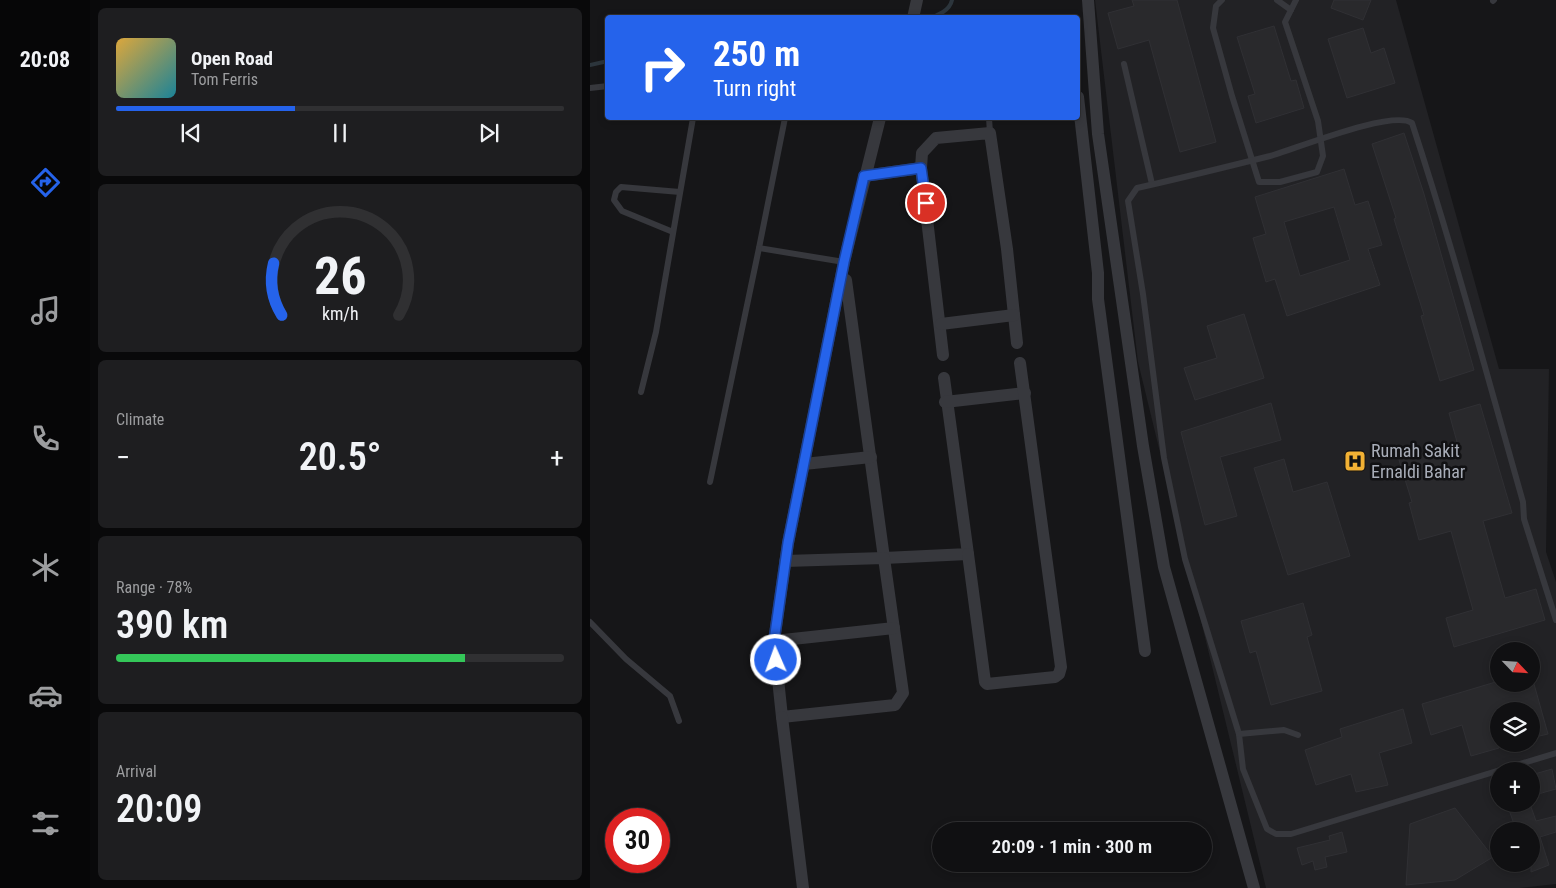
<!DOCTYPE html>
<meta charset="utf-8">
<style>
:root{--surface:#101012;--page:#1e1e20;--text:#f1f3f6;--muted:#9c9d9f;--line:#303032;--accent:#2563eb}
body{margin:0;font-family:"Roboto Condensed",sans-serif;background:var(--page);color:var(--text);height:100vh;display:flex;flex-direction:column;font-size:19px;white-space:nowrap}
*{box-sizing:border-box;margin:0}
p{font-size:16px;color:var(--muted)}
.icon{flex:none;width:28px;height:28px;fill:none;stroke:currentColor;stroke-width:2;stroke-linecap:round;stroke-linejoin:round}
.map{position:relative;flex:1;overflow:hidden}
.drawer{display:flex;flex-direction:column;gap:8px;padding:8px;background:#09090a;width:500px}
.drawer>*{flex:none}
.hud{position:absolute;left:15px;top:15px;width:475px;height:105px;border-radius:5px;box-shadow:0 2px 8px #0003,0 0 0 1px var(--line);background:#2563eb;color:#fff;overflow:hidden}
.needle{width:32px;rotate:115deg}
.buttons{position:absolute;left:900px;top:642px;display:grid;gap:10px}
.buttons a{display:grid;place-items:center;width:50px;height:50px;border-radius:50%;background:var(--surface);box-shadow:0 2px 8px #0003,0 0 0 1px var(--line);font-size:25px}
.speed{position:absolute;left:15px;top:808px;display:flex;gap:10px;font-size:25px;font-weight:700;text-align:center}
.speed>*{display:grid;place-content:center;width:65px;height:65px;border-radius:50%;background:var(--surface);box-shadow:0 2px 8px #0003,0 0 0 1px var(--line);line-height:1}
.speed .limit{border:8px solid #d22;background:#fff;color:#111}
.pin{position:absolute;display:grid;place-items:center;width:42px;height:42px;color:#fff;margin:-21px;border:2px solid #fff;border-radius:50%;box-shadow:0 1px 5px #0007}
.me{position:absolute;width:55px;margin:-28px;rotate:358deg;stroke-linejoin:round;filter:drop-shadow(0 0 4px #0008)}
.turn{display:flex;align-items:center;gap:18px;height:105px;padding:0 25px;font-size:22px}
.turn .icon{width:65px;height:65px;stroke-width:2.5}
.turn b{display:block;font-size:35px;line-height:42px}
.big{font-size:38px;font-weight:600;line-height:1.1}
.drawer .card{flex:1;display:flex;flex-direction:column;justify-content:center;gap:8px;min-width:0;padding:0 18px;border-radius:8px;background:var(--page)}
.drawer .dial{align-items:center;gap:0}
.dial svg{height:130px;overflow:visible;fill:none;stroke:var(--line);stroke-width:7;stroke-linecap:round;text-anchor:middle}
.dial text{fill:var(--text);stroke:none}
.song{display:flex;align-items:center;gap:15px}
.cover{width:60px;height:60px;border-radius:8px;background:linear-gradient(135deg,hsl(40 70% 55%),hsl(190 70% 35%))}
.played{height:5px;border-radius:2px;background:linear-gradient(90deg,var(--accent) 40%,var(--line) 40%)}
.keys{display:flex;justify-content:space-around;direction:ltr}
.heat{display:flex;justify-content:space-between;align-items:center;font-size:28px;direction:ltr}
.charge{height:8px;border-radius:4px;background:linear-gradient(90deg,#34c759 78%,var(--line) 0)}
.trip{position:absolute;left:342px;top:822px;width:280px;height:50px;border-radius:25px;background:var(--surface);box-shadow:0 2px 8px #0003,0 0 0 1px var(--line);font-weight:600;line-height:50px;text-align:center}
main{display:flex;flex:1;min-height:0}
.menu{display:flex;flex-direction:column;width:90px;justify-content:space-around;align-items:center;background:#060607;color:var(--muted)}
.menu .icon{width:35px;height:35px}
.menu .current{color:var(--accent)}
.menu b{font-size:22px;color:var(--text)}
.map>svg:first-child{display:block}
.built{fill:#222225;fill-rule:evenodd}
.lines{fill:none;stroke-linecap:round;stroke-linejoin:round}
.stream{stroke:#2c353c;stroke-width:4}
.building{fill:#29292c;stroke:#303034;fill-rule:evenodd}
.lane{stroke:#37383d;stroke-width:6}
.street{stroke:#37383d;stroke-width:12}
.route-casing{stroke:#184099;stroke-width:12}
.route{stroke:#2563eb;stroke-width:9}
.labels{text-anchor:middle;stroke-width:5;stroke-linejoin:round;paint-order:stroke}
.poi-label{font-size:18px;fill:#a8adb8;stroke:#111113;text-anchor:start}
</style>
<main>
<nav class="menu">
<b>20:08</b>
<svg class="icon current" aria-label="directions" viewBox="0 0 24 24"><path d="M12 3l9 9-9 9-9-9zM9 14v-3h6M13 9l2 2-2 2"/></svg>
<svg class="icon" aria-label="music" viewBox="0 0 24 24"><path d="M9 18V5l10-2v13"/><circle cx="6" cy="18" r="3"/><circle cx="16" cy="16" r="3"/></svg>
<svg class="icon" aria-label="phone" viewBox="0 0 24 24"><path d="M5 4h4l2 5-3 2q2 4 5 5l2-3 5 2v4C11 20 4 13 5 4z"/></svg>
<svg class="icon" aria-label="climate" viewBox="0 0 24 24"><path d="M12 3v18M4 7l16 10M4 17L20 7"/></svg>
<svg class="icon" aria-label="car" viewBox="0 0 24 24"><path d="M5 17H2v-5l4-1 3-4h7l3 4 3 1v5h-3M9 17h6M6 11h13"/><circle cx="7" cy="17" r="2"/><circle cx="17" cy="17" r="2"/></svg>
<svg class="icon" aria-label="filters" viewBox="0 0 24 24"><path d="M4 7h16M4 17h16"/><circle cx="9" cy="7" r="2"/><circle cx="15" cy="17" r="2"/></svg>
</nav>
<section class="drawer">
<div class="card">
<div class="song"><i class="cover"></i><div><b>Open Road</b><p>Tom Ferris</p></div></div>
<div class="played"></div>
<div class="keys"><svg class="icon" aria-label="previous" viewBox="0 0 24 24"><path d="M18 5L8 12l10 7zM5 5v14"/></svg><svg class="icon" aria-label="pause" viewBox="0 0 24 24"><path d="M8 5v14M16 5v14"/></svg><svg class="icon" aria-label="next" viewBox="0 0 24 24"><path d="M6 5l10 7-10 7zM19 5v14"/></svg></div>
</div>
<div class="card dial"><svg viewBox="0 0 100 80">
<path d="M14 69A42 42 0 1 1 86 69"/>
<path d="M14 69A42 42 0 0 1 9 37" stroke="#2563eb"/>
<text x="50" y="56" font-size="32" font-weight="700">26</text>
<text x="50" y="72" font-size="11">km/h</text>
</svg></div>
<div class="card"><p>Climate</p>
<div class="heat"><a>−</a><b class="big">20.5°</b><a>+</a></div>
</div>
<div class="card"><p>Range · 78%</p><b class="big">390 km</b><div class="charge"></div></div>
<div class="card"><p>Arrival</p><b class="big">20:09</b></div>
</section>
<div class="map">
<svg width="966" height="888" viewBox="0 0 966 888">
<rect width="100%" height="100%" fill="#161618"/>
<path class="built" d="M505,0H806L909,369H959L956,552L966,582V884L929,888H676L548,362ZM909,651H941V684H909ZM909,711H941V744H909ZM909,771H941V804H909ZM909,831H941V864H909Z"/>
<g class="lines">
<g class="stream">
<path d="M338,18C348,16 360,10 362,0"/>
<polyline points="0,65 18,61"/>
</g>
</g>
<g class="building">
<polygon points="542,0 587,0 626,142 590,152 559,40 528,49 518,13 544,6"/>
<polygon points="744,0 781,0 773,20 741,8"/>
<polygon points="684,26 701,81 706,80 714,108 666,123 658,96 665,94 647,37"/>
<polygon points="773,28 781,53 794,48 805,83 757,98 738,39"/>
<polygon points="814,133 834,194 884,370 850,381 831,316 834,315 804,219 806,218 782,144"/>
<path d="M754,169L765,205L778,201L792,245L778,249L790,285L697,316L685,279L676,282L663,238L676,234L665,197ZM744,207L760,260L710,276L694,222Z"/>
<polygon points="654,314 674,378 605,400 594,368 627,358 617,326"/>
<polygon points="681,403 691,440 630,457 647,516 615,525 591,432"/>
<polygon points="890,404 922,513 893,521 906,567 915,598 946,589 955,620 864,647 856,618 883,610 861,531 829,540 819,503 822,502 809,460 867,442 859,413"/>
<polygon points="694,459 703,492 737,482 760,556 698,575 664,468"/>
<polygon points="713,603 722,635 717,637 732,691 681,705 666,651 660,653 651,621"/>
<polygon points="909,681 909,684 944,684 958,734 941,738 941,711 909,711 909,748 881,756 872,725 841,735 832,704"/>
<polygon points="813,709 822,743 789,753 798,785 766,792 761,774 726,785 715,750 752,737 750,729"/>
<polygon points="962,769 966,789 941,796 941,775"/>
<polygon points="917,804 940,804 946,821 966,816 966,832 950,837 959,865 941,872 941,831 922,831 922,828 925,827"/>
<polygon points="865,808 903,857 865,880 816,885 820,824"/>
<polygon points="752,832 757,852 735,857 737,867 725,870 723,861 712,865 707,848 740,840 739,836"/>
</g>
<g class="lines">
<g class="lane">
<polyline points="632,0 626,6 623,28 642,96 669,182 690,182 727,172 733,156 728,121 695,22 706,0"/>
<polyline points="687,0 701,10"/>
<polyline points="903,1 904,0"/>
<polyline points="534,64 562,184"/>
<polyline points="0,88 18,86"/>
<polyline points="195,118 169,248 254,262"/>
<polyline points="399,118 400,133"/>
<polyline points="83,232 32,211 24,200 26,192 31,187 90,192"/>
<polyline points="51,392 66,332 103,118"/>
<polyline points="120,482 169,248"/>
<path d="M966,620L934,519L933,502C897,375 863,248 822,123C803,109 705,149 680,156C636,167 592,178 547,188L538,201L553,294L574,458L595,559L649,734L653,769L677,829L686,834H701L966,753"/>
<polyline points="0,622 36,659 80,696 89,721"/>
<polyline points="649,734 694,730 708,735"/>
</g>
<g class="street">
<polyline points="498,0 508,134 553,446 574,567 664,888"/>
<polyline points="323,18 327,0"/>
<polyline points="488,97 508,273 508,299 555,651"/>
<polyline points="331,168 332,153 346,138 400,133 417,249 427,343"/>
<polyline points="274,176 331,168 353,355"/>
<polyline points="256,280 294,558 378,554 354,378"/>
<polyline points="351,324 424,315"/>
<polyline points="355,402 435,393"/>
<polyline points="214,464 281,457"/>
<polyline points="378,554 395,682 397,684 465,677 469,674 471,667 430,363"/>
<polyline points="195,561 294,558 313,693 305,705 192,717 184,641 198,543 254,262 290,118"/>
<polyline points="184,641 304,628"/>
<polyline points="192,717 213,888"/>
</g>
</g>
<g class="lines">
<g class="route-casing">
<polyline id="route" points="186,660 184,641 198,543 254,262 274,176 331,168 336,203"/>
</g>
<use href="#route" class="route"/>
</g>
<defs>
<g id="hospital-square" transform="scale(1.125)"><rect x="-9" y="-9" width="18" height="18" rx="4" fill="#f2b134" stroke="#111113"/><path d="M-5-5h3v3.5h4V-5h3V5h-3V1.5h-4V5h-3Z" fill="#111"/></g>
</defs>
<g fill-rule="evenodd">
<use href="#hospital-square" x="765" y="461"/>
</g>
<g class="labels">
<g class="poi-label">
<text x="781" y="457">Rumah Sakit<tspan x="781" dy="21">Ernaldi Bahar</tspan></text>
</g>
</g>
</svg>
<div class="buttons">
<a><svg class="needle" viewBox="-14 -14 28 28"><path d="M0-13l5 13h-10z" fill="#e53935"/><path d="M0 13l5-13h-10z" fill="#9c9d9f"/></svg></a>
<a><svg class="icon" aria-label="layers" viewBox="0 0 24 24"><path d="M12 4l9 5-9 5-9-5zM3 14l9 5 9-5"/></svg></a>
<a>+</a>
<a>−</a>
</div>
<div class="speed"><div class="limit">30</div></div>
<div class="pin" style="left:336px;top:203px;background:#d93025"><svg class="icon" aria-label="arrive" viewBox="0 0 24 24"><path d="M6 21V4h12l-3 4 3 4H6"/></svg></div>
<svg class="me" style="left:186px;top:660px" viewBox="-20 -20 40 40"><circle r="17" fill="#2563eb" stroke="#fff" stroke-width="3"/><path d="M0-11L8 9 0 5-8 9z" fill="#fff"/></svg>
<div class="trip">20:09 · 1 min · 300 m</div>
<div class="hud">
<div class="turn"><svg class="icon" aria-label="right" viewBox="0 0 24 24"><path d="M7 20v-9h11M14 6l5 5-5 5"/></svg><div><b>250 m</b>Turn right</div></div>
</div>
</div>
</main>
